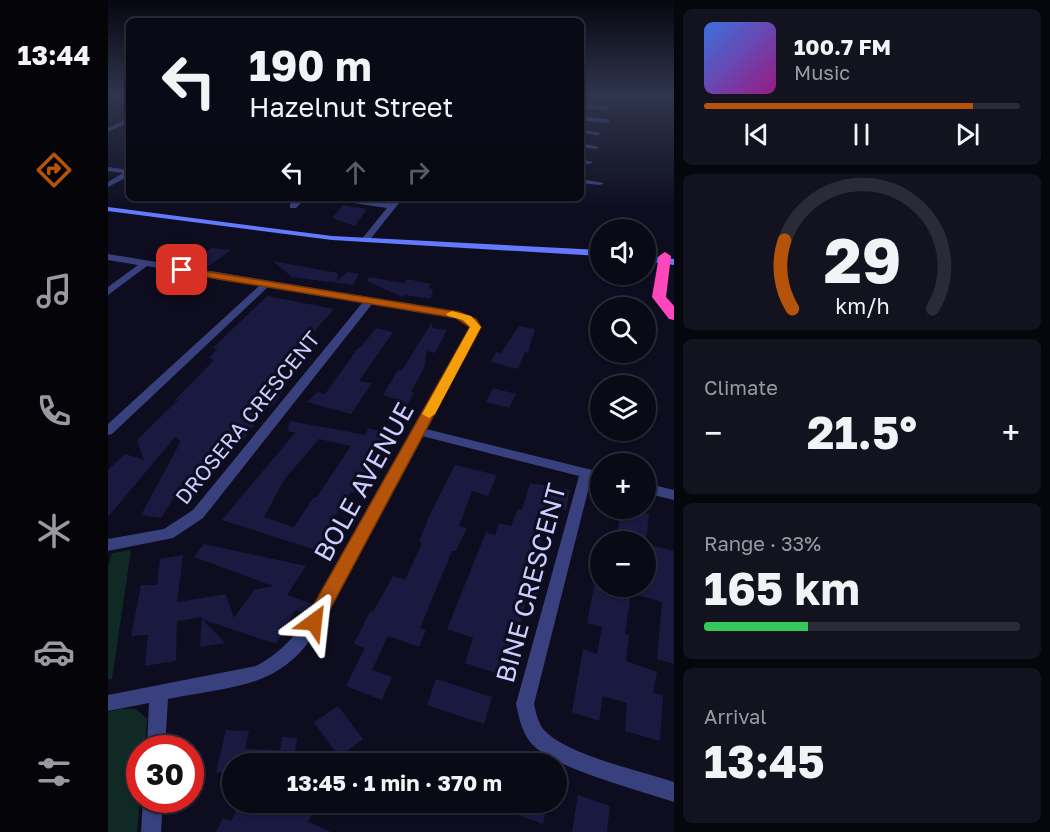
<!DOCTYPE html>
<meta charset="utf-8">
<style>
:root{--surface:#0a0a17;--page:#131320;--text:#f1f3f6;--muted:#999aa1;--line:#2a2b36;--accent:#b45309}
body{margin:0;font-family:"Golos Text",sans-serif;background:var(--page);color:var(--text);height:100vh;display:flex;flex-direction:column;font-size:22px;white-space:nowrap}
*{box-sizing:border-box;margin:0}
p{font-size:20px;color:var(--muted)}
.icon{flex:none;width:33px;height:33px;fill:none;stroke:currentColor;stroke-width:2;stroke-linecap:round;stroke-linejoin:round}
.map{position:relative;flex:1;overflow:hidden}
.drawer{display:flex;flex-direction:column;gap:9px;padding:9px;background:#06060d;width:376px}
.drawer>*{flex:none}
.banner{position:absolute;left:18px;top:18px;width:458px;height:183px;border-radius:9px;box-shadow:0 2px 4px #0004,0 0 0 2px var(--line);background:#0a0a17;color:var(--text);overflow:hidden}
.buttons{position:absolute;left:482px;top:219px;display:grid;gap:12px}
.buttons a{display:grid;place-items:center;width:66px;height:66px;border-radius:50%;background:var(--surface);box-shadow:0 2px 4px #0004,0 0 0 2px var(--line);font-size:30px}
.speed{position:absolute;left:18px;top:735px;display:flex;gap:12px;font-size:30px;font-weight:700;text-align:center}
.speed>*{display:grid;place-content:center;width:78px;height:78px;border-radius:50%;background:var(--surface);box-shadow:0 2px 4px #0004,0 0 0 2px var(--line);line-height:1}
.speed .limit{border:9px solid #d22;background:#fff;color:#111}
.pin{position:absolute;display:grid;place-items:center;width:51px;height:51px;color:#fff;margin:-26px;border-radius:12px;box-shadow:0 3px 9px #0006}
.me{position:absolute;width:66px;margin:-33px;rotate:30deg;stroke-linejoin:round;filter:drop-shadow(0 0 4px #0008)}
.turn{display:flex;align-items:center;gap:21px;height:126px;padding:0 24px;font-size:27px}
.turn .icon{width:78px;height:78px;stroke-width:2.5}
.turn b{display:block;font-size:42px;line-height:51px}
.lanes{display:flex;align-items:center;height:57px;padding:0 24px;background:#0003;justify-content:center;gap:30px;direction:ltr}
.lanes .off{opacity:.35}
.big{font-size:45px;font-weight:700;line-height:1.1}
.drawer .tile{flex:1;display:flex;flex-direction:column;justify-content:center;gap:9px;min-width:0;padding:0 21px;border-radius:9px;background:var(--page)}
.drawer .dial{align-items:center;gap:0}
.dial svg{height:156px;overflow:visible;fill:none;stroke:var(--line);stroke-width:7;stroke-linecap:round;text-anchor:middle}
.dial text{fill:var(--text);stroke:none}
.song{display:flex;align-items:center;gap:18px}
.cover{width:72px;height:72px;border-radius:9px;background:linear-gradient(135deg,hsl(220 70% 55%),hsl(310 70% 35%))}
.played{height:6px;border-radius:3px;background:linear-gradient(90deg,var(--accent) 85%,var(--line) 85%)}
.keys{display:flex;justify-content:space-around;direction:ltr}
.heat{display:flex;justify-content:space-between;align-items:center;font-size:33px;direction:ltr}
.charge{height:9px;border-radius:4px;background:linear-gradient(90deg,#34c759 33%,var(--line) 0)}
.trip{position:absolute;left:114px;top:753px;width:345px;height:60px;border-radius:30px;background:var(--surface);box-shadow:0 2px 4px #0004,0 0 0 2px var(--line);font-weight:700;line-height:60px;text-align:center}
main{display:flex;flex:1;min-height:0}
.dock{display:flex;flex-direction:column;width:108px;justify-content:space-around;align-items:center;background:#040409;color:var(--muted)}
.dock .icon{width:42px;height:42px}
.dock .current{color:var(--accent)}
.dock b{font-size:27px;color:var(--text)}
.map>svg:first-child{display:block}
.green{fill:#102924}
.building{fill:#1a1940;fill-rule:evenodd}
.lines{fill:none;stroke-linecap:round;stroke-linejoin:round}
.street{fill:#38417e;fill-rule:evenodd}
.secondary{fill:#6379fe;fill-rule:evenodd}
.highway{fill:#fe47bd;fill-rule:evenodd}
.route{fill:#b45309;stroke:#753606;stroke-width:1.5}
.slow{fill:#f59e0b}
.labels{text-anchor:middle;stroke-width:6;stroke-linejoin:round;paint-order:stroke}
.street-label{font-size:21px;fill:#cbceff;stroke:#0d0d1f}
.near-street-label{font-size:26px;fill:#cbceff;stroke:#0d0d1f}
</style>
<main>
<nav class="dock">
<b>13:44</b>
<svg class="icon current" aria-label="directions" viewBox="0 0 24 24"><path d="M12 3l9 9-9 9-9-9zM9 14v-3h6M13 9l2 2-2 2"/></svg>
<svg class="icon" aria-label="music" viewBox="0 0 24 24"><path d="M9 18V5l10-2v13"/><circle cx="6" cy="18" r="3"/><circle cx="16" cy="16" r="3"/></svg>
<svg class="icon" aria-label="phone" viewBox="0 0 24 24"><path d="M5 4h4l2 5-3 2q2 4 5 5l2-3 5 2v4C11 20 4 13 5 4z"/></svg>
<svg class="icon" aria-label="climate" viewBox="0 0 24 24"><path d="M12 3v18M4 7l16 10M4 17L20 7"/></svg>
<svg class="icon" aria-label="car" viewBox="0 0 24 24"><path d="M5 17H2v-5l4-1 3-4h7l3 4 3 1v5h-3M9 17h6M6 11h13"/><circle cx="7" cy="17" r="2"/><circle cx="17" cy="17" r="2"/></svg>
<svg class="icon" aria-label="filters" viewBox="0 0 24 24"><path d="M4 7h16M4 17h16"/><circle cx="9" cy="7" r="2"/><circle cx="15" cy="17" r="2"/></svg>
</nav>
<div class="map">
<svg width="566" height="832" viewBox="0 0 566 832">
<rect width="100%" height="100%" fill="#0d0d1f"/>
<g class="green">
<polygon points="23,550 4,679 0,679 0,567 4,553"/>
<polygon points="12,709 28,709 39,719 37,748 32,748 32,800 29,832 0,832 0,712"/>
</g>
<g class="building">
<polygon points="235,205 259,209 247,226 224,218"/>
<polygon points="103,248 123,250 101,266 86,262"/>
<polygon points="165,261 230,273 229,281 239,272 251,274 245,285 184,277"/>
<polygon points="261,277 296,283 299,279 323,284 320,288 325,289 323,299 296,295 294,297 259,281"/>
<polygon points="159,296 226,309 203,335 208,336 161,384 177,387 166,405 161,404 136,439 118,434 97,458 103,460 94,470 98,471 87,483 77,480 53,518 33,515 73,441 67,437 0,517 0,470 17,454 36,460 29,440 71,399 66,401 106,360 101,358 109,349 105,348"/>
<polygon points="324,322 324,328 339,330 327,353 319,351 316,368 303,392 306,393 297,408 284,405 288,399 275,395 290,370 294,370"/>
<polygon points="411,326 427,329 420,353 417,352 410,369 383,362 388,352 393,353"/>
<polygon points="268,328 285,332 251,381 264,383 243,414 199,402 209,392 217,394 250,348 252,348"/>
<polygon points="385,388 408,394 401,408 378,402"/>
<path d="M182,421L258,435L260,428L280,433L246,493L243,492L221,525L227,556L114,520L187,433L180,431ZM211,439L243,446L209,497H206L186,527L156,517L176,480Z"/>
<polygon points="347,465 389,475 380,496 364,491 351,526 359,528 348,551 344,551 312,628 318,630 311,647 280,636 264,670 284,677 274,700 238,686 257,648 246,644 262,611 265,612 285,576 297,580 314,543 311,542 320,519"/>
<polygon points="422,483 462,490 458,510 444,507 431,548 431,553 438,555 427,603 418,601 408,638 405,637 394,675 357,663 365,638 339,629 378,532 387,535 391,523 403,526 410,509 414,510"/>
<polygon points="513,508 541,514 538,542 508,542"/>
<polygon points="96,544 198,566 179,595 204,604 198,614 187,610 168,644 94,619 117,643 92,647 94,617 69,621 68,661 37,666 40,635 23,636 33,585 49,585 52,559 75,555 69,602 118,594 126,618 146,590 165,586 86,557"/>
<polygon points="537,544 566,551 566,664 549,659 554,602 523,593 517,634 521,635 518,661 549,672 545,693 555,695 552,741 517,731 519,703 495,696 491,721 464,712 475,649 489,654 494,627 479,623 486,586 537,586"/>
<polygon points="328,679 384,697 376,724 319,705"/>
<polygon points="230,706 255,739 231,757 206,722"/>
<polygon points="118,730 141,731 137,749 172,750 174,737 189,738 185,764 124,764 124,773 108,772"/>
<polygon points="470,795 502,806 499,832 464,832"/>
<polygon points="133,802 209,802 200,822 223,832 108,832 115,818 123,821"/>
<polygon points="406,802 439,802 435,824 404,813"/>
</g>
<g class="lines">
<g class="street">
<polygon points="11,95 21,95 21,98 12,96"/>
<polygon points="472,104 499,106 502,108 499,110 472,108"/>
<polygon points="472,116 499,119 502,121 499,123 472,120"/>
<polygon points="21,118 21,122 0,132 0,128"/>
<polygon points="472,129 493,133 490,135 472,133"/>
<polygon points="472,143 491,147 488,149 472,147"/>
<polygon points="472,159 485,162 482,164 472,163"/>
<polygon points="0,167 21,170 21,176 0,187 0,182 15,173 0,171"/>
<polygon points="472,179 496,183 492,185 472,183"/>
<polygon points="135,198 144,198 137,202 133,200"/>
<polygon points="190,198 198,198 188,208 182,208 182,204"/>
<polygon points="221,198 242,198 283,203 287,198 295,198 260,242 257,242 253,240 279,208 225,200"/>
<path d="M0,254L351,312L368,319L373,327L318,429L492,472V482L483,479L426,704C428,713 430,723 436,730C459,755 533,771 566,782V802C531,790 446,769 423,743C414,733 411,717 408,704L471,476L314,436L214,622C175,690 129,685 60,699L57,748H39L41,703L0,711V695L148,666C178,650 193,629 209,600L363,327L360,323L348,318L264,304L95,518L65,538L0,551V539L56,529L85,510L255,302L161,286L4,434L0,435V424L152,285L39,266L0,295V287L30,265L0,260Z"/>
<polygon points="537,483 566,490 566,500 537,493"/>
<polygon points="35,800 55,800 53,832 33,832"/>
</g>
<g class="secondary">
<polygon points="0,207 224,236 492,250 492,256 224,240 0,211"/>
<polygon points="537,255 566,259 566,265 537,261"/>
</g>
<polygon class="highway" points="557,252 563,256 558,297 566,306 566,320 561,319 544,297 551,256"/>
</g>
<linearGradient id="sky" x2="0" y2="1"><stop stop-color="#070711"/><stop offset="0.45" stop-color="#2f354d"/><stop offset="1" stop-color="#2f354d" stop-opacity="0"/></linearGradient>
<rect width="566" height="211" fill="url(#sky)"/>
<polygon class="route" points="71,267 351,312 368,319 373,327 212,628 206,630 199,628 196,622 362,327 348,318 74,273 69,270"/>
<polygon class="slow" points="344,311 363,316 373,327 327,414 321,418 314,414 362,327 355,320 340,316 338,314"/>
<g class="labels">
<g class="street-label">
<text transform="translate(140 418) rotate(-51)" y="7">DROSERA CRESCENT</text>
</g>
<g class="near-street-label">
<text transform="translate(256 482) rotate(-61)" y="9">BOLE AVENUE</text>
<text transform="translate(423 583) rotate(-75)" y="9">BINE CRESCENT</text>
</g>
</g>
</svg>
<div class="buttons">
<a><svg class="icon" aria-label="sound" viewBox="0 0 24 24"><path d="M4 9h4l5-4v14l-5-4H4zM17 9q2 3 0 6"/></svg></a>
<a><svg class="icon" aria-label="search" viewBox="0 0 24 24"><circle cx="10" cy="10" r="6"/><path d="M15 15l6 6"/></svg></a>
<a><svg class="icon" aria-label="layers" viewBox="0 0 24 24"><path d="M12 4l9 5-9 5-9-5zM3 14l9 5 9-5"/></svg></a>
<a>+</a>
<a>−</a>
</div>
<div class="speed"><div class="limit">30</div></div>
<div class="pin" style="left:74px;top:270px;background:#d93025"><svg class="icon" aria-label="arrive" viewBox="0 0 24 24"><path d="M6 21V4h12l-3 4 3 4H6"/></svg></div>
<svg class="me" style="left:206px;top:622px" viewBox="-20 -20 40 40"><path d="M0-17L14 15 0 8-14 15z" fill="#b45309" stroke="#fff" stroke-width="4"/></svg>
<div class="trip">13:45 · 1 min · 370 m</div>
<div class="banner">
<div class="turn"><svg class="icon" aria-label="left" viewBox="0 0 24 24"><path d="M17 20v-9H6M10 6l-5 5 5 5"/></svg><div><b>190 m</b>Hazelnut Street</div></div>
<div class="lanes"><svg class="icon" aria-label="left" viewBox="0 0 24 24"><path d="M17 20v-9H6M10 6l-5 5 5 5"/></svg><svg class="icon off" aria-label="ahead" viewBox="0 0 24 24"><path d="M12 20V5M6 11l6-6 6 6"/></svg><svg class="icon off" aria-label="right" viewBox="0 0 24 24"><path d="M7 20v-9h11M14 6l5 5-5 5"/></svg></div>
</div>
</div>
<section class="drawer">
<div class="tile">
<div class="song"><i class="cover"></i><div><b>100.7 FM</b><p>Music</p></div></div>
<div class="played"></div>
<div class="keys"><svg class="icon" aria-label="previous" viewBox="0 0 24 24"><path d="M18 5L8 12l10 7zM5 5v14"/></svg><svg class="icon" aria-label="pause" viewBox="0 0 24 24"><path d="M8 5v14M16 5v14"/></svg><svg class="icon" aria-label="next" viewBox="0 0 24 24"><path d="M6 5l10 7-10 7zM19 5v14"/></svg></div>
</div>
<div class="tile dial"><svg viewBox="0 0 100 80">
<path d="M14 69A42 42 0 1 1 86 69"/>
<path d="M14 69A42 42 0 0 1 10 34" stroke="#b45309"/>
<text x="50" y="56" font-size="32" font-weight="700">29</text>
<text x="50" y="72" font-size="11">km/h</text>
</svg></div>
<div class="tile"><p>Climate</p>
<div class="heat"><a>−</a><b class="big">21.5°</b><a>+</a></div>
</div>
<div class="tile"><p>Range · 33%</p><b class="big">165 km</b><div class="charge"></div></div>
<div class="tile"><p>Arrival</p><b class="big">13:45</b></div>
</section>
</main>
